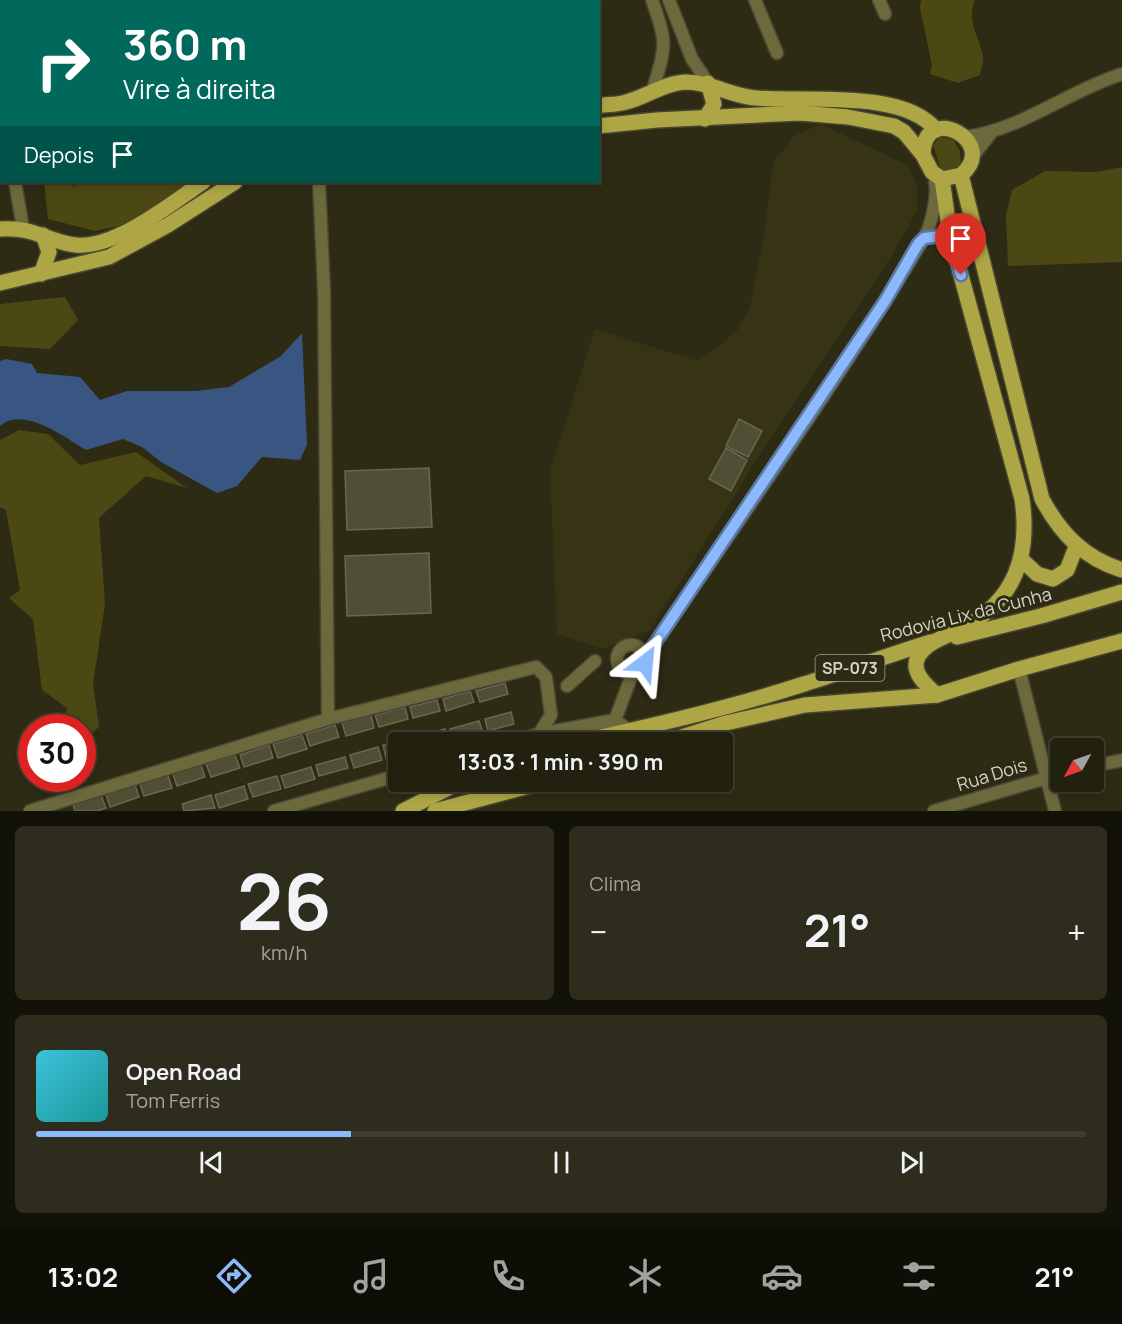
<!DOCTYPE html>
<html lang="pt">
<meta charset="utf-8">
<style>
:root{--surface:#22200f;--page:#2e2d1d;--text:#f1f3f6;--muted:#a2a39e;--line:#3f3e2f;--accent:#8cb9fc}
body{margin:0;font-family:Manrope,sans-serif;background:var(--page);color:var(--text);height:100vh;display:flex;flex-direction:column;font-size:22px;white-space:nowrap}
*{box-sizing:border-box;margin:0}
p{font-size:20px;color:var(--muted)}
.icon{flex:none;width:33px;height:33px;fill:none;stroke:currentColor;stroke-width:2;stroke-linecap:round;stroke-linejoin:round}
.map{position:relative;height:811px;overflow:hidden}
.details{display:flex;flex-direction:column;gap:15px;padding:15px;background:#131208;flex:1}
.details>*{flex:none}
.guide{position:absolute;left:0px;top:0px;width:600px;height:183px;box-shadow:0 3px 9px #0003,0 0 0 2px var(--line);background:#00695c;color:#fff;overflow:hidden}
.needle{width:39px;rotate:230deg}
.buttons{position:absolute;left:1050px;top:738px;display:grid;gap:12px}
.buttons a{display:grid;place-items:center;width:54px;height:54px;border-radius:6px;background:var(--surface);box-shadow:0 3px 9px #0003,0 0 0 2px var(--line);font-size:30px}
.speed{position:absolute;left:18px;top:714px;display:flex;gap:12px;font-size:30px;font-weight:700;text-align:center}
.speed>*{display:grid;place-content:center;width:78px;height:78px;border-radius:50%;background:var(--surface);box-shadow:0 3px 9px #0003,0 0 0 2px var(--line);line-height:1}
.speed .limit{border:9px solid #d22;background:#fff;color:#111}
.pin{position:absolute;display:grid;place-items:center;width:51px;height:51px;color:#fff;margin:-62px -26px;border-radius:50% 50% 50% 0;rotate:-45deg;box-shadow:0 0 6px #0007}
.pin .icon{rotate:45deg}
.me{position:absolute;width:66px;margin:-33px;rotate:29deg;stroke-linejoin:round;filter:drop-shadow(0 0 4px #0008)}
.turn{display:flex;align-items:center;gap:21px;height:126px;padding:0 24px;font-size:27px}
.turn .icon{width:78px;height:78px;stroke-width:2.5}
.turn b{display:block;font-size:42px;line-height:51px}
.then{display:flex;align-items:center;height:57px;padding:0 24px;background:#0003;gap:12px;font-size:22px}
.big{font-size:45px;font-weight:700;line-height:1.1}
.details .tile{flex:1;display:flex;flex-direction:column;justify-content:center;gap:9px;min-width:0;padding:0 21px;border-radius:9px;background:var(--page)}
.details .dial{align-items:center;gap:0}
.dial b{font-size:78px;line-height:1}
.song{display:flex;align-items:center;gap:18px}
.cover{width:72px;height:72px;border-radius:9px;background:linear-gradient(135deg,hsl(190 70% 55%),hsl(180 70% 35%))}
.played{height:6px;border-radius:3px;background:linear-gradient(90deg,var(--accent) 30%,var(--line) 30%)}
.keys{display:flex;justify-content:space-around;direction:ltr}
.heat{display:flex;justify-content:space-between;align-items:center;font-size:33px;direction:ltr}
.details .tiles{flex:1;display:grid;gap:15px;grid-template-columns:1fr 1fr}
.tile:last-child{grid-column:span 2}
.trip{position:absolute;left:388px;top:732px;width:345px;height:60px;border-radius:6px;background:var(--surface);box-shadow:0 3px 9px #0003,0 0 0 2px var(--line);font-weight:700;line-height:60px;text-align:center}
.dock{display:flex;height:96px;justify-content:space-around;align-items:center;background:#0e0d06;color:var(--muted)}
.dock .icon{width:42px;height:42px}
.dock .on{color:var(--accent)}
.dock b{font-size:27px;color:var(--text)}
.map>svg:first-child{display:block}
.built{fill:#363414}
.green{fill:#4c4813}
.water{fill:#385681}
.building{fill:#504f36;stroke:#69684e;stroke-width:1.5}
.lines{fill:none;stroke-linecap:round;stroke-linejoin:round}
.minor-casing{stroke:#484630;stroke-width:15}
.major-casing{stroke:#484630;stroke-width:18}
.minor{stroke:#6c693d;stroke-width:12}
.major{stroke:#aea645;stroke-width:15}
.route-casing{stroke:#5b78a4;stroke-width:15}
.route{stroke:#8cb9fc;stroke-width:10}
.labels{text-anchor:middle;stroke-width:6;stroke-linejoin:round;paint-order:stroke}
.shield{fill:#2d2b14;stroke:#a3a191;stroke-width:1.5}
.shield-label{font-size:16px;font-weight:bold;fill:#d5d4c6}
.street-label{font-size:18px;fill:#d5d4c6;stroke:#2d2b14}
</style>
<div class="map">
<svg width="1122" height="811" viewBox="0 0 1122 811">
<rect width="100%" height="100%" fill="#2d2b14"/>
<polygon class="built" points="821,124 909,166 917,187 917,211 892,255 775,431 650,630 602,649 557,634 550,471 595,329 698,361 737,331 750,307 766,223 773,163 794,136"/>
<g class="green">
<path d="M921,0H975C966,21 979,36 983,56C984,62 981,69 980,75L958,83L930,74L932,65L920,8Z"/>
<polygon points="940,137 953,140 960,151 961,165 950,174 941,170 933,145"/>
<polygon points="1122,167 1122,262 1008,266 1006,215 1012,190 1045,171 1097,172"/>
<polygon points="44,182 75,186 83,182 191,182 136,222 95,231 48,219"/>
<polygon points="65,297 78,320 50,349 0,346 0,304"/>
<polygon points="19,430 48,434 80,465 136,452 187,488 146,476 99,518 105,604 93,684 99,727 83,741 82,728 64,727 67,708 42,690 33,619 9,598 20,590 6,510 0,507 0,440"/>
</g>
<path class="water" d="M302,333L307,445L300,460L262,457L237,486L217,493L161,462L142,447L123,439L86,450C66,438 23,405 0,426V361L6,359L32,364L37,373L80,377L100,400L127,391H196L229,387L281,356Z"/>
<g class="building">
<rect x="204" y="0" width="167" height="2"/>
<polygon points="739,419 762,431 748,457 726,446"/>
<polygon points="726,448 747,460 731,491 709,479"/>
<polygon points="429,468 432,527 347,530 345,471"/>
<polygon points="429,553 431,613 347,616 345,556"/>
<polygon points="505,683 508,694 480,702 476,691"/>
<polygon points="470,691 474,702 446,711 443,699"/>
<polygon points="437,700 440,711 413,718 410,707"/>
<polygon points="405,707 408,719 379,727 375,715"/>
<polygon points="511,712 514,724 488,731 485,719"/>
<polygon points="371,715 374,728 346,736 342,723"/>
<polygon points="479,721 483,733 453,741 450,729"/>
<polygon points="335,725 339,737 310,746 306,734"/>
<polygon points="445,729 449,742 420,742 418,736"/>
<polygon points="302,735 307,749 278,758 273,744"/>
<polygon points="413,737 415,742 399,742 399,755 386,758 383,745"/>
<polygon points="269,745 273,758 244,767 240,755"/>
<polygon points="378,747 382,760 354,768 350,755"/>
<polygon points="235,755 240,768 211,777 206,764"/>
<polygon points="345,757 348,768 319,776 316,765"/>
<polygon points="201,765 205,777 177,786 173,774"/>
<polygon points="311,767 315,779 285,788 281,776"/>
<polygon points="168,775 172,788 144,796 140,784"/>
<polygon points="277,776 281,789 253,797 248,784"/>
<polygon points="135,785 139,797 110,807 106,795"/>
<polygon points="244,786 248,799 219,808 215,795"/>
<polygon points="101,795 106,808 97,811 75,811 73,805"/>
<polygon points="211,795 215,808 184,811 182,804"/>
</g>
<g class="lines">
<g class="minor-casing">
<g id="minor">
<polyline points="669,0 692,59 708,83"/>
<polyline points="755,0 777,53"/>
<polyline points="879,0 885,14"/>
<polyline points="0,83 2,92"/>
<path d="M652,93C665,47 669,46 652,0"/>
<path d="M965,137C1021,130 1068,91 1122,74"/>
<polyline points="972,157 991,133"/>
<polyline points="15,182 23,228"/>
<polyline points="319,182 324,290 328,719"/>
<polyline points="924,238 950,235"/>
<circle cx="631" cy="659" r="14"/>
<path d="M645,658C739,519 838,382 924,238C931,227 938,195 935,182"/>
<polyline points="1019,669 1055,811"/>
<polyline points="567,686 595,661"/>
<polyline points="615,720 633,672"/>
<polyline points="539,734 615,720 630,731"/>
<polyline points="1094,766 1122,760"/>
<polyline points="30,811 328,719 536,667 546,677 551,715 539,734 510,742"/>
<polyline points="274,811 399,775"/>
<polyline points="934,811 1060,774"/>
</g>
</g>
<g class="major-casing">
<g id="major">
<path d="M598,106C607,104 617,105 626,102C646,97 664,83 686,82C711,82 731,96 756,98C803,102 904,89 936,130"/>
<polyline points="705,119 714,104 708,83"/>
<path d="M598,126L657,120L800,113L848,117L894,126L904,132L923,155L932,172L942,179L961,175C1001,142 923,100 923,155"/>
<path d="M961,175L1042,499C1061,534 1084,558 1122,570"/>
<path d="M0,229C33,226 48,242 76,245C115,249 172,203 203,182"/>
<polyline points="41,274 49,252 43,235"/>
<polyline points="0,283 109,257 168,225 235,182"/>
<polyline points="1022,560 1037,574 1053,579 1067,570 1076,547"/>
<polyline points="957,637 1041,616 1122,592"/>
<path d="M937,695C927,686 910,672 918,657C927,641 948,636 963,628C1016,600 1030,554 1022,499L950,235L942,179"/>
<path d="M577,742C653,726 730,708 804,684C847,671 888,655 931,642"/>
<polyline points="666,742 726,723 805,705 937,695 1019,669 1122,641"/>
<polyline points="403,811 460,782"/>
<polyline points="435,811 544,782"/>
</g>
</g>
<use href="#minor" class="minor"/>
<use href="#major" class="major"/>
</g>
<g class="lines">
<g class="route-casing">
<polyline id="route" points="645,663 645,658 885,301 918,244 924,238 950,235 961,275"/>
</g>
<use href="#route" class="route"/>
</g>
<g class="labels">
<rect class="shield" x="815.5" y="655" width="69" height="26" rx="4.5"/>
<g class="shield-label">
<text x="850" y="674">SP-073</text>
</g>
<g class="street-label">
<text transform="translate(966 615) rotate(-14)" y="6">Rodovia Lix da Cunha</text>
<text transform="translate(992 775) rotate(-17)" y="6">Rua Dois</text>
</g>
</g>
</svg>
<div class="buttons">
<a><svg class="needle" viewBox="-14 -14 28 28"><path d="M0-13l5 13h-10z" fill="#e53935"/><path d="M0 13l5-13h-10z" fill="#a2a39e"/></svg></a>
</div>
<div class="speed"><div class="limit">30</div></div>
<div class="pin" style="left:961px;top:275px;background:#d93025"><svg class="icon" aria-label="arrive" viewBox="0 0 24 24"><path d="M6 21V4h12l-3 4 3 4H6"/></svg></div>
<svg class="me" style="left:645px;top:663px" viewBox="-20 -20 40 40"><path d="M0-17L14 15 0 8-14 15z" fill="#8cb9fc" stroke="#fff" stroke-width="4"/></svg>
<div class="trip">13:03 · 1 min · 390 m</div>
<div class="guide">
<div class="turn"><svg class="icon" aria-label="right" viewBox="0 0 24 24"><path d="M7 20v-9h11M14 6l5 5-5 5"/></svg><div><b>360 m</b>Vire à direita</div></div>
<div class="then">Depois<svg class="icon" aria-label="arrive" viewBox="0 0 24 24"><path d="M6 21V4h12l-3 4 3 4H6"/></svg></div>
</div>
</div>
<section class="details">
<div class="tiles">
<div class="tile dial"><b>26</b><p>km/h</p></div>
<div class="tile"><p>Clima</p>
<div class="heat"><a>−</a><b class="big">21°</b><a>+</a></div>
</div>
<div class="tile">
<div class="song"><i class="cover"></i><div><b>Open Road</b><p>Tom Ferris</p></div></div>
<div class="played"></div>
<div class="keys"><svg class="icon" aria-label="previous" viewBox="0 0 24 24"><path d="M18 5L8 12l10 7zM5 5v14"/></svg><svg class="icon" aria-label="pause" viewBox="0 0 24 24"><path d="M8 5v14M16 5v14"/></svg><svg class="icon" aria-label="next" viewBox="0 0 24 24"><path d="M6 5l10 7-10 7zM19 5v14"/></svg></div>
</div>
</div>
</section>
<nav class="dock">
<b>13:02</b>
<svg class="icon on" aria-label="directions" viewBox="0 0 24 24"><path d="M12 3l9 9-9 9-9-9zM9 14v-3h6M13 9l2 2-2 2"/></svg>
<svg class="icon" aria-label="music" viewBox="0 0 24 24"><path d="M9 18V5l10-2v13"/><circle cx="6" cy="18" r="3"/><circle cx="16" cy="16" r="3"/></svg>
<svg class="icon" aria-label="phone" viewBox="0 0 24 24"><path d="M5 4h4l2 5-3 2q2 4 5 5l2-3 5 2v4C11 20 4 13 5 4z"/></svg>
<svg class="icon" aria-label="climate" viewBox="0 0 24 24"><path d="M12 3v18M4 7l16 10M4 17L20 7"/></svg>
<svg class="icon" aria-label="car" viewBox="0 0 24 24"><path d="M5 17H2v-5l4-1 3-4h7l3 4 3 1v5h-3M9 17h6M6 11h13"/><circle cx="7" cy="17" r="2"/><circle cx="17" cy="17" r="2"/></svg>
<svg class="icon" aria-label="filters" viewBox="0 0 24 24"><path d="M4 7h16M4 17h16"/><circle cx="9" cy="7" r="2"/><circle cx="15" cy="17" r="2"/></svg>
<b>21°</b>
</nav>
